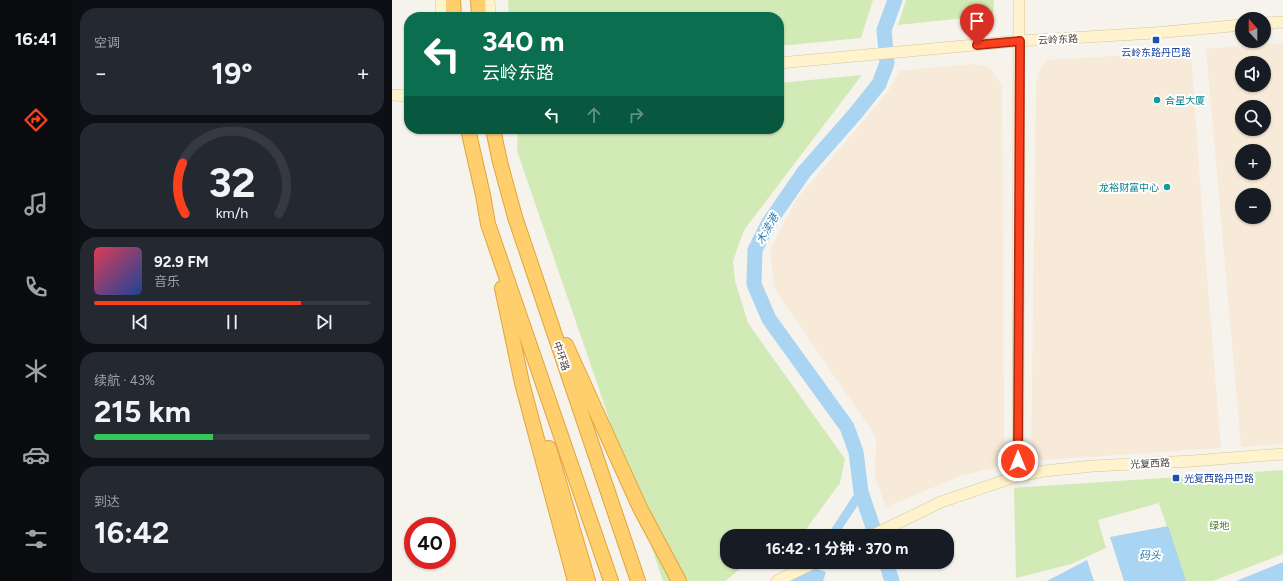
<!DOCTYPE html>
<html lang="zh">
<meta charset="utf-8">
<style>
:root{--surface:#171b24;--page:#242831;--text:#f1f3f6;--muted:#9ea1a6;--line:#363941;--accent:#fc3f1d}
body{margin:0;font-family:Figtree,"Noto Sans SC",sans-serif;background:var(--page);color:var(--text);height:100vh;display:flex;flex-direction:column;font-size:15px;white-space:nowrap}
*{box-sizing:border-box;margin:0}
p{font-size:13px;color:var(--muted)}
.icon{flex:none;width:22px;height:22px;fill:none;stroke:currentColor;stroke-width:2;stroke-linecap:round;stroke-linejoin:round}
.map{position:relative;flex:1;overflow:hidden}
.panel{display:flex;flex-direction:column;gap:8px;padding:8px;background:#0d0f14;width:320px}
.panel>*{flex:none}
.top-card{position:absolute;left:12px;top:12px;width:380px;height:122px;border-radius:16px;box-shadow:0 1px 3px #0004;background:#0b6e4f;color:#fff;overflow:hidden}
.needle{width:26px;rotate:339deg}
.fabs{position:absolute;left:843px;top:12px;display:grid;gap:8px}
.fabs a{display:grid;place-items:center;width:36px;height:36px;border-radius:50%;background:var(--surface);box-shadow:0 1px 3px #0004;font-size:20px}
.speed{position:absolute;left:12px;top:517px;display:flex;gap:8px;font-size:20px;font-weight:700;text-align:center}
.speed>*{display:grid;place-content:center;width:52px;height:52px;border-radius:50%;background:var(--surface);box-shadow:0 1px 3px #0004;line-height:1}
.speed .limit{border:6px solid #d22;background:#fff;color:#111}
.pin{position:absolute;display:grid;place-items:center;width:34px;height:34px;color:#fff;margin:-41px -17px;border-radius:50% 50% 50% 0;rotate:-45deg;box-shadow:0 0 4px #0007}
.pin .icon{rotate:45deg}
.me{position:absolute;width:44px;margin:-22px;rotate:0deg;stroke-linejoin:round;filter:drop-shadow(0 0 3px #0008)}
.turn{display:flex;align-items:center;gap:14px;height:84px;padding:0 12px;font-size:18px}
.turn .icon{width:52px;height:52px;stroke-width:2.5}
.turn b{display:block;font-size:28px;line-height:34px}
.lanes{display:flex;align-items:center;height:38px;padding:0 12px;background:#0003;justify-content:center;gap:20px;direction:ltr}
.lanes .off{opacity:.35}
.big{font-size:30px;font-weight:700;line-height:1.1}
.panel .tile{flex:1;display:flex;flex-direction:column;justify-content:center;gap:6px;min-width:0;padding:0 14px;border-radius:16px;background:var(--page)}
.panel .dial{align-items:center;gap:0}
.dial svg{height:104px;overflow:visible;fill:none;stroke:var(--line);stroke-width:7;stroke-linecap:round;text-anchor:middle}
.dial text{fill:var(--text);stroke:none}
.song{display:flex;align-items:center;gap:12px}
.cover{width:48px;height:48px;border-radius:6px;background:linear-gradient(135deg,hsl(350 70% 55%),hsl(220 70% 35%))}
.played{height:4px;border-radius:2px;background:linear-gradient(90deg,var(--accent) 75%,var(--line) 75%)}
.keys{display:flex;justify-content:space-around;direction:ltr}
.heat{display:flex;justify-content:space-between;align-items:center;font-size:22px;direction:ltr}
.charge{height:6px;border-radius:3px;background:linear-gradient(90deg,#34c759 43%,var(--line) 0)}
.trip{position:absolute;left:328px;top:529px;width:234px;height:40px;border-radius:16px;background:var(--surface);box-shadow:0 1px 3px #0004;font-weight:700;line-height:40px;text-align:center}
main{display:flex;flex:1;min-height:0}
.dock{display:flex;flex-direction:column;width:72px;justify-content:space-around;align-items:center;background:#090b0e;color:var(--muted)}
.dock .icon{width:28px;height:28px}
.dock .selected{color:var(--accent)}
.dock b{font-size:18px;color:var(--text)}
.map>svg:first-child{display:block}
.commercial{fill:#f7ead8;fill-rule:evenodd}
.green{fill:#d2eab5}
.water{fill:#a9d4f2}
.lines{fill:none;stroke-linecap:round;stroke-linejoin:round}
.canal{stroke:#a9d4f2;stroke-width:9}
.river{stroke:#a9d4f2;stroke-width:15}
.secondary-casing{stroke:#d6c79b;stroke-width:12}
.highway-casing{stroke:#e0a43c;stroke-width:16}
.secondary{stroke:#fff3cd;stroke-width:11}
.highway{stroke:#ffcf6e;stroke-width:14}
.route-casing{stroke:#a42913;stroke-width:10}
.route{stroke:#fc3f1d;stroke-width:7}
.transit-dot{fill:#1a4fb4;stroke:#fff;stroke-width:1.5}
.culture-dot{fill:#0f9aa8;stroke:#fff;stroke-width:1.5}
.labels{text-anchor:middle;stroke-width:4;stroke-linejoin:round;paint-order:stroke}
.street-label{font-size:10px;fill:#4b4439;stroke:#fff}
.transit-label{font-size:10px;fill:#164399;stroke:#fff}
.culture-label{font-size:10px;fill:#0d838f;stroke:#fff;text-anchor:start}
.park-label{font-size:10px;fill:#4a7f2a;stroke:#fff}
.water-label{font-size:11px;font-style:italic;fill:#2e7ab2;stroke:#fff}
</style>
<main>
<nav class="dock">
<b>16:41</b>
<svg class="icon selected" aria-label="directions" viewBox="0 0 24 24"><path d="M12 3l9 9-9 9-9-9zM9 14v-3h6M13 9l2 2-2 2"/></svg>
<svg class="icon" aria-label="music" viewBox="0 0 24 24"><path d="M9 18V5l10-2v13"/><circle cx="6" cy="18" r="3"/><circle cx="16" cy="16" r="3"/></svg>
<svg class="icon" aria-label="phone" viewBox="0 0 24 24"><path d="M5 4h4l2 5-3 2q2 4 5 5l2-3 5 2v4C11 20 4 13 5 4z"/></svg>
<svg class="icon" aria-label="climate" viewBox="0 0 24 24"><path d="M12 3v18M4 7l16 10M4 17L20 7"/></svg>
<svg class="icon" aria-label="car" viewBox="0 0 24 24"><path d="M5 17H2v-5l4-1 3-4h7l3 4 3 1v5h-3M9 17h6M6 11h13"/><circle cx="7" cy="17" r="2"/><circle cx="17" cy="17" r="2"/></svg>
<svg class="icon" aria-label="filters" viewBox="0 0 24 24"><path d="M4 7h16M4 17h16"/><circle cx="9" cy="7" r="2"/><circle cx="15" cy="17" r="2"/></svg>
</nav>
<section class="panel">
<div class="tile"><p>空调</p>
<div class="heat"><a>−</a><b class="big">19°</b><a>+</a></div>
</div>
<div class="tile dial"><svg viewBox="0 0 100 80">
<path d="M14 69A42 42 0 1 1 86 69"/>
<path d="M14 69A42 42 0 0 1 12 30" stroke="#fc3f1d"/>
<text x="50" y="56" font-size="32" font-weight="700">32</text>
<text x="50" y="72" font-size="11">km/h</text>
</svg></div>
<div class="tile">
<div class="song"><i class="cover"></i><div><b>92.9 FM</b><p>音乐</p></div></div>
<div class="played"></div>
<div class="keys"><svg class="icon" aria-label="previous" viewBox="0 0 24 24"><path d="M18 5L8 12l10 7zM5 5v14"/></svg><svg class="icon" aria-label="pause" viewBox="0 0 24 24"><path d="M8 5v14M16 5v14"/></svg><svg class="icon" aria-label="next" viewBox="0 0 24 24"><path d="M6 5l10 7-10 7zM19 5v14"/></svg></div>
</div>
<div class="tile"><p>续航 · 43%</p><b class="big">215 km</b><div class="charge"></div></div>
<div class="tile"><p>到达</p><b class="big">16:42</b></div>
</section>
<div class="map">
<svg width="891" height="581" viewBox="0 0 891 581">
<rect width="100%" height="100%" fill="#f6f3ec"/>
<g class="commercial">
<path d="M891,43V444L849,447L814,49ZM850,63H872V85H850ZM850,107H872V129H850ZM850,151H872V173H850ZM850,195H872V217H850Z"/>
<polygon points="799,51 812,238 829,448 651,460 639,457 644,86 647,70 656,60"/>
<polygon points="579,64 595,66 610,84 612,459 606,466 566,477 494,507 483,478 484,437 382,288 378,250 404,200 496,92 507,71"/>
</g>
<g class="green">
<polygon points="116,0 481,0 469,38 387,46 387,17 117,17"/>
<polygon points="514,0 602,0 601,15 506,25"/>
<polygon points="470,75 352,230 341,261 343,281 356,323 453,459 448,483 412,532 404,536 335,536 335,562 357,562 333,581 271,581 205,383 125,151 126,129 387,129 387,83"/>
<polygon points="891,470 891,554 821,581 793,581 767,503 706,520 714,548 679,564 624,578 622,488"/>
</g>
<g class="water">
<polygon points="776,526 794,581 732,581 718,537"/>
<polygon points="695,560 702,581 655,581"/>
<polygon points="891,562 891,581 845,581 849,579"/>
<polygon points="406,563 434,572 431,581 399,581"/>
</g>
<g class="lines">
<polyline class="canal" points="440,536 469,492"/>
<g class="river">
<polyline points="484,536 469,492 464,452 455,427 377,319 362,284 363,250 376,224 412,172 463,114 487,84 495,63 492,30 503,0"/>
<polyline points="494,562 500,581"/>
</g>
<g class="secondary-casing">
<g id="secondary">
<polyline points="49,0 49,17"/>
<polyline points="97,0 98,17"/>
<polyline points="872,23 891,22"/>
<polyline points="387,63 627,41 762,33 850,25"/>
<polyline points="0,95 17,96"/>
<polyline points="626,476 627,0"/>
<polyline points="479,536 549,502 626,476 652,471 701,466 800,461 891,454"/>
<polyline points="385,581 424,562"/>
</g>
</g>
<g class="highway-casing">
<g id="highway">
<polyline points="61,0 62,17"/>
<polyline points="86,0 87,17"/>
<polyline points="76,129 91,195 96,224 219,581"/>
<polyline points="101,129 108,162 123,217 246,581"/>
<polyline points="110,288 130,383 183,581"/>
<polyline points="174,345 248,508 287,581"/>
<polyline points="157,448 196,581"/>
</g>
</g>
<use href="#secondary" class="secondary"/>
<use href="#highway" class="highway"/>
</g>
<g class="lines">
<g class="route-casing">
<polyline id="route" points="585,45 628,41 626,461"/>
</g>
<use href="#route" class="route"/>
</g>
<g class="transit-dot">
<rect x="760" y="36" width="8" height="8" rx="2"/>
<rect x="780" y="474" width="8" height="8" rx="2"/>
</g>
<g class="culture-dot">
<circle cx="765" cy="100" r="4"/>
<circle cx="775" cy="187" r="4"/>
</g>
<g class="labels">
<g class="street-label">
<text transform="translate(666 39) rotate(-3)" y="4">云岭东路</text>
<text transform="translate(170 356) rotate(71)" y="4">中环路</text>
<text transform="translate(758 463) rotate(-3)" y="4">光复西路</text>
</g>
<g class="transit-label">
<text x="764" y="56">云岭东路丹巴路</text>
<text x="792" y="482" text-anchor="start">光复西路丹巴路</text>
</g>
<g class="culture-label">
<text x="773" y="104">合星大厦</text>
<text x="767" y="191" text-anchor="end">龙裕财富中心</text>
</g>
<g class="park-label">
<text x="827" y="529">绿地</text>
</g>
<g class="water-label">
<text transform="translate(375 229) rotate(-60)" y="4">木渎港</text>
<text x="758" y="559">码头</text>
</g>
</g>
</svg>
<div class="fabs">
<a><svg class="needle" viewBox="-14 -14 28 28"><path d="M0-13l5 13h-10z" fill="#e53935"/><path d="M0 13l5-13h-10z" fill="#9ea1a6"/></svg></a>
<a><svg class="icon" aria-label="sound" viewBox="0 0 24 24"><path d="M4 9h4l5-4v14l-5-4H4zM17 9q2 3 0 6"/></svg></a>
<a><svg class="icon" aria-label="search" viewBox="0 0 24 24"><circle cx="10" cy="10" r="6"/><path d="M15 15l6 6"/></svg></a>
<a>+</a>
<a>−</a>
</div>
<div class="speed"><div class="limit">40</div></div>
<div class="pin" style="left:585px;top:45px;background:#d93025"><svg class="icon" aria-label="arrive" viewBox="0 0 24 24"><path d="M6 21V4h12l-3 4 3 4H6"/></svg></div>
<svg class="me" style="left:626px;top:461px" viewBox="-20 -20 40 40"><circle r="17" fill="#fc3f1d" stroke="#fff" stroke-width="3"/><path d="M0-11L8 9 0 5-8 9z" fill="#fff"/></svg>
<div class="trip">16:42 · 1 分钟 · 370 m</div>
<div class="top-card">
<div class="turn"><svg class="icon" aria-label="left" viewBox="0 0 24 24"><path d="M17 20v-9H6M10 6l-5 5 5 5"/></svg><div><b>340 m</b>云岭东路</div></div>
<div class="lanes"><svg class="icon" aria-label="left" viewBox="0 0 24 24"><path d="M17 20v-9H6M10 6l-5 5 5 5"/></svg><svg class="icon off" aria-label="ahead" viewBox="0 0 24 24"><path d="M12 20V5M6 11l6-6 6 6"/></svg><svg class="icon off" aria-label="right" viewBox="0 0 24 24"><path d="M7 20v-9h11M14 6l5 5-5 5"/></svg></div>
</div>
</div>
</main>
